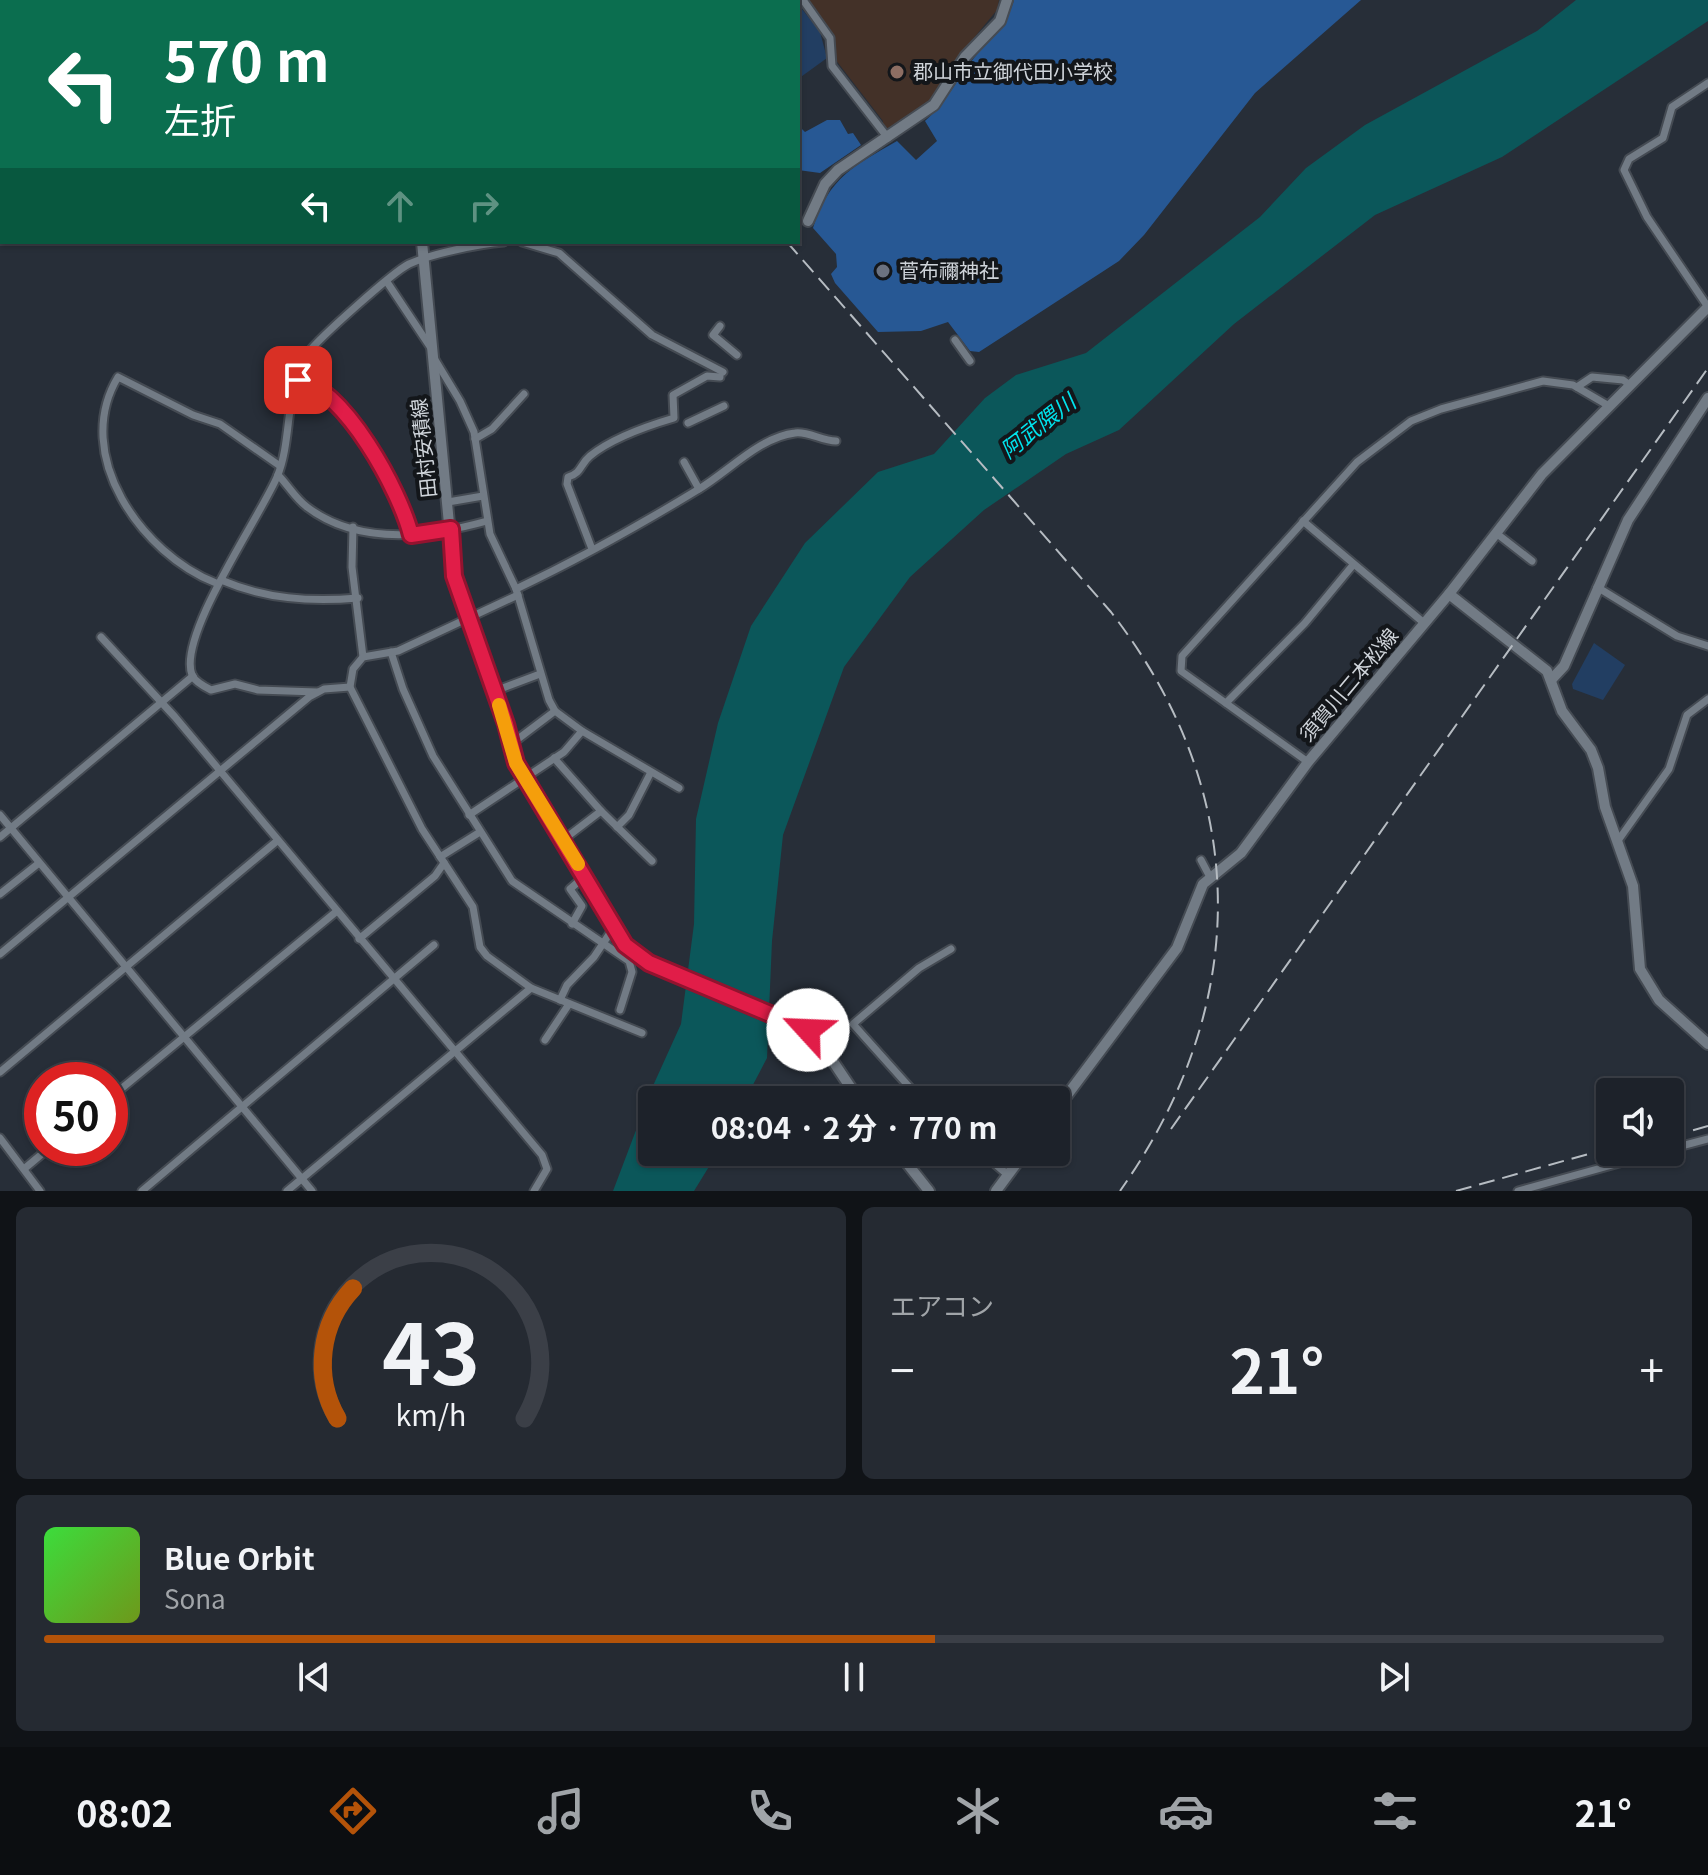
<!DOCTYPE html>
<html lang="ja">
<meta charset="utf-8">
<style>
:root{--surface:#1d222a;--page:#252a32;--text:#f1f3f6;--muted:#a0a4a8;--line:#3b3f47;--accent:#b45309}
body{margin:0;font-family:Georgia,"Noto Sans JP",serif;background:var(--page);color:var(--text);height:100vh;display:flex;flex-direction:column;font-size:30px;white-space:nowrap}
*{box-sizing:border-box;margin:0}
p{font-size:26px;color:var(--muted)}
.icon{flex:none;width:44px;height:44px;fill:none;stroke:currentColor;stroke-width:2;stroke-linecap:round;stroke-linejoin:round}
.map{position:relative;height:1191px;overflow:hidden}
.details{display:flex;flex-direction:column;gap:16px;padding:16px;background:#101317;flex:1}
.details>*{flex:none}
.top-card{position:absolute;left:0px;top:0px;width:800px;height:244px;box-shadow:0 2px 6px #0004,0 0 0 2px var(--line);background:#0b6e4f;color:#fff;overflow:hidden}
.buttons{position:absolute;left:1596px;top:1078px;display:grid;gap:16px}
.buttons a{display:grid;place-items:center;width:88px;height:88px;border-radius:8px;background:var(--surface);box-shadow:0 2px 6px #0004,0 0 0 2px var(--line);font-size:40px}
.speed{position:absolute;left:24px;top:1062px;display:flex;gap:16px;font-size:40px;font-weight:700;text-align:center}
.speed>*{display:grid;place-content:center;width:104px;height:104px;border-radius:50%;background:var(--surface);box-shadow:0 2px 6px #0004,0 0 0 2px var(--line);line-height:1}
.speed .limit{border:12px solid #d22;background:#fff;color:#111}
.pin{position:absolute;display:grid;place-items:center;width:68px;height:68px;color:#fff;margin:-34px;border-radius:16px;box-shadow:0 4px 12px #0006}
.me{position:absolute;width:88px;margin:-44px;rotate:295deg;stroke-linejoin:round;filter:drop-shadow(0 0 6px #0008)}
.turn{display:flex;align-items:center;gap:28px;height:168px;padding:0 32px;font-size:36px}
.turn .icon{width:104px;height:104px;stroke-width:2.5}
.turn b{display:block;font-size:56px;line-height:68px}
.lanes{display:flex;align-items:center;height:76px;padding:0 32px;background:#0003;justify-content:center;gap:40px;direction:ltr}
.lanes .off{opacity:.35}
.big{font-size:60px;font-weight:700;line-height:1.1}
.details .tile{flex:1;display:flex;flex-direction:column;justify-content:center;gap:12px;min-width:0;padding:0 28px;border-radius:12px;background:var(--page)}
.details .dial{align-items:center;gap:0}
.dial svg{height:208px;overflow:visible;fill:none;stroke:var(--line);stroke-width:7;stroke-linecap:round;text-anchor:middle}
.dial text{fill:var(--text);stroke:none}
.song{display:flex;align-items:center;gap:24px}
.cover{width:96px;height:96px;border-radius:12px;background:linear-gradient(135deg,hsl(120 70% 55%),hsl(80 70% 35%))}
.played{height:8px;border-radius:4px;background:linear-gradient(90deg,var(--accent) 55%,var(--line) 55%)}
.keys{display:flex;justify-content:space-around;direction:ltr}
.heat{display:flex;justify-content:space-between;align-items:center;font-size:44px;direction:ltr}
.details .tiles{flex:1;display:grid;gap:16px;grid-template-columns:1fr 1fr}
.tile:last-child{grid-column:span 2}
.trip{position:absolute;left:638px;top:1086px;width:432px;height:80px;border-radius:8px;background:var(--surface);box-shadow:0 2px 6px #0004,0 0 0 2px var(--line);font-weight:700;line-height:80px;text-align:center}
.dock{display:flex;height:128px;justify-content:space-around;align-items:center;background:#0c0e11;color:var(--muted)}
.dock .icon{width:56px;height:56px}
.dock .selected{color:var(--accent)}
.dock b{font-size:36px;color:var(--text)}
.map>svg:first-child{display:block}
.education{fill:#433128}
.green{fill:#223e62}
.forest{fill:#275894}
.water{fill:#0b575a}
.lines{fill:none;stroke-linecap:round;stroke-linejoin:round}
.stream{stroke:#0b575a;stroke-width:2}
.street-casing{stroke:#454b53;stroke-width:11}
.secondary-casing{stroke:#454b53;stroke-width:14}
.street{stroke:#727b85;stroke-width:7}
.secondary{stroke:#727b85;stroke-width:10}
.rail{stroke:#b6bcc2;stroke-width:2;stroke-dasharray:16 8;stroke-linecap:butt}
.route-casing{stroke:#92132f;stroke-width:20}
.route{stroke:#e11d48;stroke-width:14}
.slow{stroke:#f59e0b;stroke-width:14}
.education-dot{fill:#8d6e63;stroke:#13161a;stroke-width:3}
.worship-dot{fill:#6b7280;stroke:#13161a;stroke-width:3}
.labels{text-anchor:middle;stroke-width:8;stroke-linejoin:round;paint-order:stroke}
.poi-label{font-size:20px;fill:#cfd4da;stroke:#13161a;text-anchor:start}
.street-label{font-size:20px;fill:#cfd4da;stroke:#13161a}
.water-label{font-size:22px;font-style:italic;fill:#00e3ed;stroke:#13161a}
</style>
<div class="map">
<svg width="1708" height="1191" viewBox="0 0 1708 1191">
<rect width="100%" height="100%" fill="#272e38"/>
<polygon class="education" points="810,0 999,0 997,10 959,56 933,101 882,138 883,121 835,59 828,31 808,4"/>
<g class="green">
<polygon points="798,4 820,32 827,58 798,79"/>
<polygon points="1594,643 1625,665 1603,700 1573,689 1572,684"/>
</g>
<g class="forest">
<path d="M1014,0H1361L1255,93L1144,235L1119,261L979,352L970,351L948,322L921,331L878,332L835,283L831,274L837,267L836,254L813,228C829,177 854,166 897,141L916,160L937,141L925,121C945,103 955,83 971,62C987,41 1007,25 1014,0Z"/>
<polygon points="827,120 840,120 848,134 853,133 861,145 820,173 798,170 798,125 805,132"/>
</g>
<polygon class="water" points="1576,0 1708,0 1708,21 1502,157 1375,215 1234,324 1119,430 1066,454 984,510 910,577 844,667 783,835 772,941 767,1058 745,1100 652,1100 652,1152 718,1152 694,1191 613,1191 652,1088 681,1024 694,924 696,819 718,723 751,626 805,543 878,472 934,454 985,398 1016,375 1086,353 1260,217 1306,168 1365,125 1537,31"/>
<g class="lines">
<polyline class="stream" points="136,0 137,2"/>
<g class="street-casing">
<g id="street">
<polyline points="803,0 830,38 832,66 888,138"/>
<polyline points="732,2 734,0"/>
<polyline points="1708,83 1672,107 1663,138 1629,159 1624,170 1647,217 1708,307"/>
<polyline points="522,242 559,253 652,335 723,372"/>
<polyline points="387,282 431,348"/>
<polyline points="720,326 713,335 737,355"/>
<polyline points="955,340 970,361"/>
<polyline points="434,358 460,401 474,432 490,534 516,589 549,700 555,711 582,731 564,752 469,815"/>
<path d="M298,380C345,390 400,491 411,535"/>
<polyline points="1577,387 1592,377 1623,380 1630,385"/>
<polyline points="688,423 724,406"/>
<polyline points="475,439 492,429 524,394"/>
<polyline points="684,462 699,489"/>
<path d="M278,475C288,485 295,498 307,507C358,546 430,537 487,521"/>
<polyline points="448,502 483,496"/>
<polyline points="1303,521 1424,623"/>
<polyline points="353,527 352,567 363,657"/>
<polyline points="1496,533 1532,561"/>
<path d="M592,549L567,484L568,477C582,473 580,464 590,456C612,438 647,426 674,418L673,395L707,376L720,377"/>
<path d="M221,580C265,599 310,602 358,598"/>
<path d="M216,583C142,554 71,455 118,377L193,415L220,424L280,466"/>
<polyline points="1597,587 1677,636 1708,646"/>
<path d="M516,589C579,559 640,525 699,489C729,471 760,437 795,433C808,431 822,441 836,441"/>
<polyline points="101,637 175,717 542,1155 547,1169 534,1191"/>
<polyline points="391,652 403,689 433,756 512,881 629,961 632,972 620,1010"/>
<polyline points="495,691 540,674"/>
<path d="M317,692L258,690L235,684L211,690C205,687 195,682 192,675C177,636 260,517 277,477C293,439 284,387 308,353C319,338 393,272 409,264C431,254 478,244 504,242"/>
<polyline points="1226,703 1305,623 1353,565"/>
<polyline points="582,731 679,788"/>
<polyline points="510,745 555,711"/>
<polyline points="554,758 601,811 563,840"/>
<polyline points="1308,762 1181,671 1182,656 1357,462 1411,421 1441,409 1543,381 1573,385 1609,406"/>
<polyline points="601,811 652,861"/>
<polyline points="0,815 312,1191"/>
<polyline points="617,827 629,815 650,774"/>
<polyline points="0,837 193,676"/>
<polyline points="1617,842 1669,769 1687,715 1708,699"/>
<polyline points="440,857 480,832"/>
<polyline points="1201,860 1210,877"/>
<polyline points="0,894 39,863"/>
<polyline points="572,924 582,906 570,889 585,876"/>
<polyline points="359,939 435,876 444,863"/>
<polyline points="0,954 309,697 324,689 350,687"/>
<polyline points="531,988 642,1033"/>
<polyline points="560,1000 567,985 594,957 614,927"/>
<polyline points="545,1040 569,1004"/>
<polyline points="0,1072 277,841"/>
<polyline points="110,1098 337,911"/>
<polyline points="921,1100 853,1024 919,968 951,949"/>
<polyline points="0,1138 40,1191"/>
<polyline points="1670,1149 1708,1139"/>
<polyline points="981,1152 1008,1175"/>
<polyline points="24,1169 49,1148"/>
<polyline points="142,1191 434,945"/>
<polyline points="287,1191 531,988 487,956 480,947 473,907 422,829 350,687 353,669 363,657 398,651 518,595"/>
<polyline points="1518,1191 1659,1152"/>
</g>
</g>
<g class="secondary-casing">
<g id="secondary">
<polyline points="395,0 396,2"/>
<polyline points="808,221 825,184 838,170 934,105 965,57 1000,21 1007,0"/>
<polyline points="422,242 454,576 506,724 516,763 628,948 649,963 808,1030 820,1042 859,1100"/>
<polyline points="1449,594 1547,671 1562,711 1591,750 1598,768 1605,807 1633,886 1640,969 1659,1000 1708,1044"/>
<polyline points="1551,680 1564,666 1628,520 1708,398"/>
<polyline points="1056,1110 1177,948 1203,884 1241,853 1308,762 1449,594 1542,474 1708,307"/>
<polyline points="898,1152 929,1191"/>
<polyline points="996,1191 1025,1152"/>
</g>
</g>
<use href="#street" class="street"/>
<use href="#secondary" class="secondary"/>
<g class="rail">
<polyline points="575,0 577,2"/>
<path d="M787,242L1111,612C1252,794 1252,1004 1120,1191"/>
<polyline points="1171,1129 1708,368"/>
<polyline points="1670,1137 1708,1126"/>
<polyline points="1456,1191 1610,1148"/>
</g>
</g>
<g class="lines">
<g class="route-casing">
<path id="route" d="M298,380C345,389 400,491 411,535L451,529L454,576L506,724L516,763L625,945L649,963L808,1030"/>
</g>
<use href="#route" class="route"/>
<polyline class="slow" points="499,705 516,763 578,864"/>
</g>
<circle class="education-dot" cx="897" cy="72" r="8"/>
<circle class="worship-dot" cx="883" cy="271" r="8"/>
<g class="labels">
<g class="poi-label">
<text x="913" y="79">郡山市立御代田小学校</text>
<text x="899" y="278">菅布禰神社</text>
</g>
<g class="street-label">
<text transform="translate(424 448) rotate(-96)" y="7">田村安積線</text>
<text transform="translate(1349 685) rotate(-50)" y="7">須賀川二本松線</text>
</g>
<g class="water-label">
<text transform="translate(1038 426) rotate(-38)" y="8">阿武隈川</text>
</g>
</g>
</svg>
<div class="buttons">
<a><svg class="icon" aria-label="sound" viewBox="0 0 24 24"><path d="M4 9h4l5-4v14l-5-4H4zM17 9q2 3 0 6"/></svg></a>
</div>
<div class="speed"><div class="limit">50</div></div>
<div class="pin" style="left:298px;top:380px;background:#d93025"><svg class="icon" aria-label="arrive" viewBox="0 0 24 24"><path d="M6 21V4h12l-3 4 3 4H6"/></svg></div>
<svg class="me" style="left:808px;top:1030px" viewBox="-20 -20 40 40"><circle r="19" fill="#fff"/><path d="M0-13L10 11 0 6-10 11z" fill="#e11d48"/></svg>
<div class="trip">08:04 · 2 分 · 770 m</div>
<div class="top-card">
<div class="turn"><svg class="icon" aria-label="left" viewBox="0 0 24 24"><path d="M17 20v-9H6M10 6l-5 5 5 5"/></svg><div><b>570 m</b>左折</div></div>
<div class="lanes"><svg class="icon" aria-label="left" viewBox="0 0 24 24"><path d="M17 20v-9H6M10 6l-5 5 5 5"/></svg><svg class="icon off" aria-label="ahead" viewBox="0 0 24 24"><path d="M12 20V5M6 11l6-6 6 6"/></svg><svg class="icon off" aria-label="right" viewBox="0 0 24 24"><path d="M7 20v-9h11M14 6l5 5-5 5"/></svg></div>
</div>
</div>
<section class="details">
<div class="tiles">
<div class="tile dial"><svg viewBox="0 0 100 80">
<path d="M14 69A42 42 0 1 1 86 69"/>
<path d="M14 69A42 42 0 0 1 20 19" stroke="#b45309"/>
<text x="50" y="56" font-size="32" font-weight="700">43</text>
<text x="50" y="72" font-size="11">km/h</text>
</svg></div>
<div class="tile"><p>エアコン</p>
<div class="heat"><a>−</a><b class="big">21°</b><a>+</a></div>
</div>
<div class="tile">
<div class="song"><i class="cover"></i><div><b>Blue Orbit</b><p>Sona</p></div></div>
<div class="played"></div>
<div class="keys"><svg class="icon" aria-label="previous" viewBox="0 0 24 24"><path d="M18 5L8 12l10 7zM5 5v14"/></svg><svg class="icon" aria-label="pause" viewBox="0 0 24 24"><path d="M8 5v14M16 5v14"/></svg><svg class="icon" aria-label="next" viewBox="0 0 24 24"><path d="M6 5l10 7-10 7zM19 5v14"/></svg></div>
</div>
</div>
</section>
<nav class="dock">
<b>08:02</b>
<svg class="icon selected" aria-label="directions" viewBox="0 0 24 24"><path d="M12 3l9 9-9 9-9-9zM9 14v-3h6M13 9l2 2-2 2"/></svg>
<svg class="icon" aria-label="music" viewBox="0 0 24 24"><path d="M9 18V5l10-2v13"/><circle cx="6" cy="18" r="3"/><circle cx="16" cy="16" r="3"/></svg>
<svg class="icon" aria-label="phone" viewBox="0 0 24 24"><path d="M5 4h4l2 5-3 2q2 4 5 5l2-3 5 2v4C11 20 4 13 5 4z"/></svg>
<svg class="icon" aria-label="climate" viewBox="0 0 24 24"><path d="M12 3v18M4 7l16 10M4 17L20 7"/></svg>
<svg class="icon" aria-label="car" viewBox="0 0 24 24"><path d="M5 17H2v-5l4-1 3-4h7l3 4 3 1v5h-3M9 17h6M6 11h13"/><circle cx="7" cy="17" r="2"/><circle cx="17" cy="17" r="2"/></svg>
<svg class="icon" aria-label="filters" viewBox="0 0 24 24"><path d="M4 7h16M4 17h16"/><circle cx="9" cy="7" r="2"/><circle cx="15" cy="17" r="2"/></svg>
<b>21°</b>
</nav>
